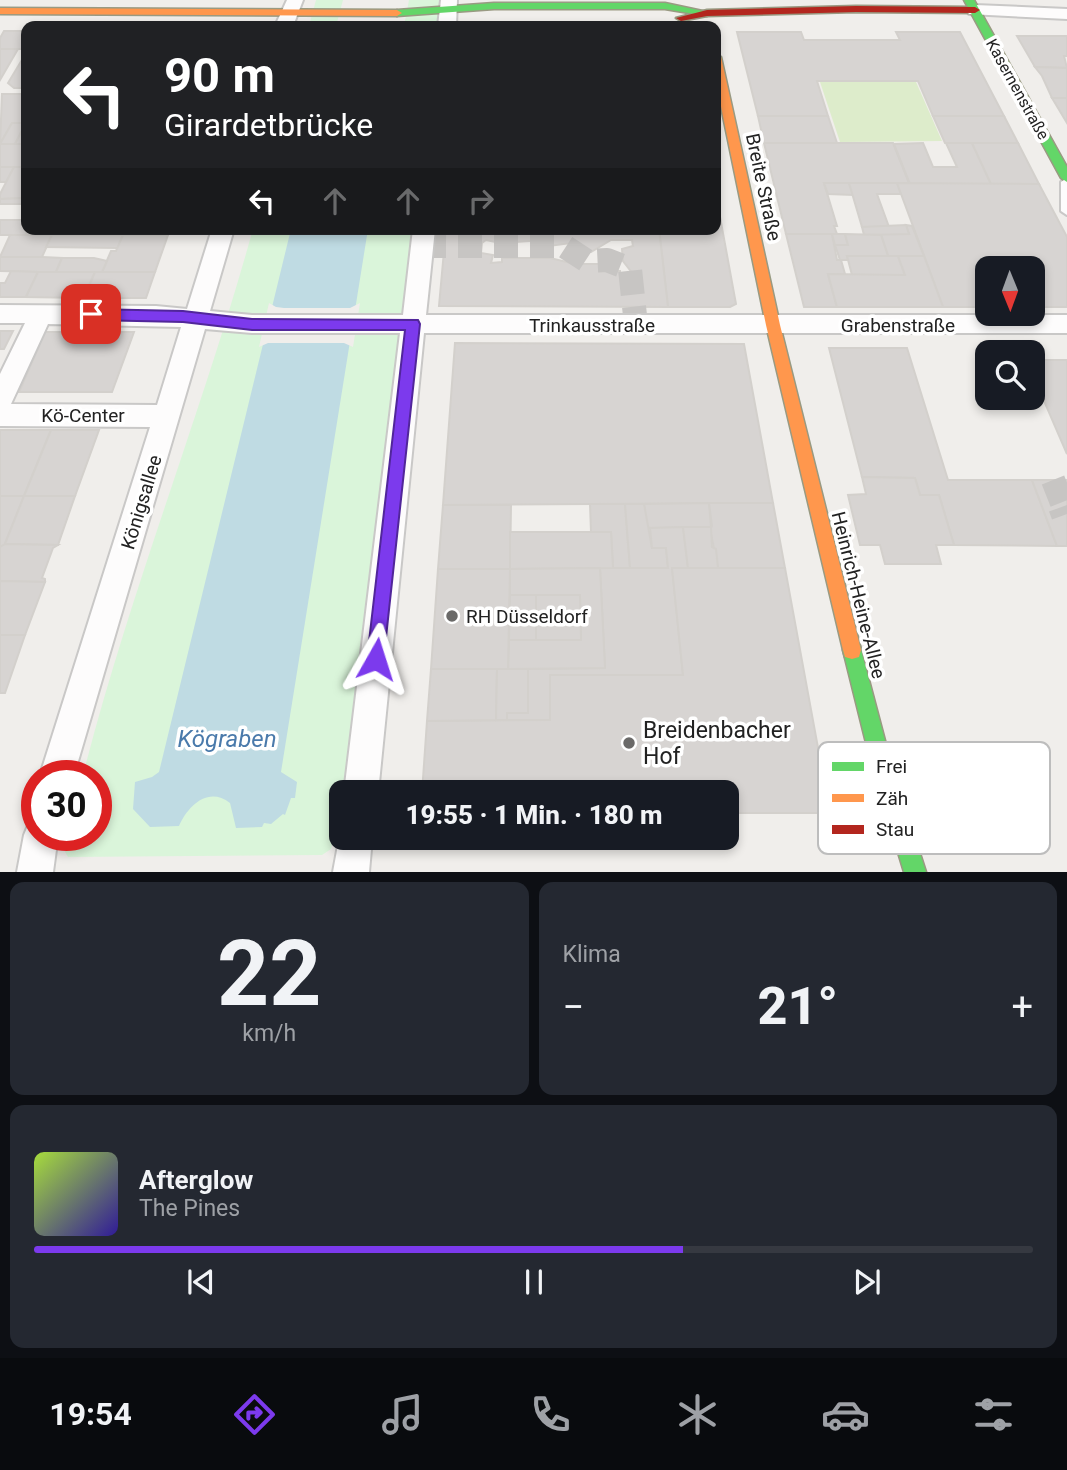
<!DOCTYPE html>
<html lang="de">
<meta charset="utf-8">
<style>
:root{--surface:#171b24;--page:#242831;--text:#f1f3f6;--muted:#9ea1a6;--line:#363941;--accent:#7c3aed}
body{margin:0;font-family:Roboto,sans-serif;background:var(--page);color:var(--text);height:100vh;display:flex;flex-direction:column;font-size:26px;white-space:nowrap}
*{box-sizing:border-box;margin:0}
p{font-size:23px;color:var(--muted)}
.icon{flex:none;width:38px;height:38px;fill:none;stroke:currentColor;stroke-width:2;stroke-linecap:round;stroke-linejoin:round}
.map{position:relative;height:872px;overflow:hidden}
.details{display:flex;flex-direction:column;gap:10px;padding:10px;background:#0d0f14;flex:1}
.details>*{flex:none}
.guide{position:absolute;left:21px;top:21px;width:700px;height:214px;border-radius:14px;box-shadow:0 4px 10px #0003;background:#202124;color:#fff;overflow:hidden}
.needle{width:46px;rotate:179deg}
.controls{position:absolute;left:975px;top:256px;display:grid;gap:14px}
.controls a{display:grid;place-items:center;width:70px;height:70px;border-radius:14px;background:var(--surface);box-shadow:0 4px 10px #0003;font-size:35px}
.speed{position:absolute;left:21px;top:760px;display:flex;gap:14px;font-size:35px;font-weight:700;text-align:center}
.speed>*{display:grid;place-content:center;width:91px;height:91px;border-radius:50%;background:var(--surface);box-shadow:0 4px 10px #0003;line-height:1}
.speed .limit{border:10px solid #d22;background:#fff;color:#111}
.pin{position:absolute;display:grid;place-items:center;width:60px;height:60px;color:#fff;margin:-30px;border-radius:14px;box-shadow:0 4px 10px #0006}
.me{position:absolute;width:77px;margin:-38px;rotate:6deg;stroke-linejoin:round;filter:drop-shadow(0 0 5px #0008)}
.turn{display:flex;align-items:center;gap:24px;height:147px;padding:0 28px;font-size:32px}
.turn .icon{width:91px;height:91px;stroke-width:2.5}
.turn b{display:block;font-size:49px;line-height:60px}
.lanes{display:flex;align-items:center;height:66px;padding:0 28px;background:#0003;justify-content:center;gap:35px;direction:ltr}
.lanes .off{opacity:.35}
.big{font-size:52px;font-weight:800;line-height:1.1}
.details .tile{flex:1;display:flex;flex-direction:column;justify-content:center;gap:10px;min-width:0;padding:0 24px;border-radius:14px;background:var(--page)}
.details .dial{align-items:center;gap:0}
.dial b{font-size:91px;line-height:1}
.song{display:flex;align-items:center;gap:21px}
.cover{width:84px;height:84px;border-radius:10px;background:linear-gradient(135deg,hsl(80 70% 55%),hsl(250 70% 35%))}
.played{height:7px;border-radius:4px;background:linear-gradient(90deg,var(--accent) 65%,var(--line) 65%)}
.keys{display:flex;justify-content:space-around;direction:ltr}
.heat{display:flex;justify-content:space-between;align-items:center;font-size:38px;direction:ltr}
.details .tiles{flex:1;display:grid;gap:10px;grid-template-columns:1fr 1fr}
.tile:last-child{grid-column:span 2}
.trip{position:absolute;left:329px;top:780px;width:410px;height:70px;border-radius:14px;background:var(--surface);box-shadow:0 4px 10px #0003;font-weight:800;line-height:70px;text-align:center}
.dock{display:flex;height:112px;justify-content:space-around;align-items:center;background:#090b0e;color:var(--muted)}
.dock .icon{width:49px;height:49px}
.dock .current{color:var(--accent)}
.dock b{font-size:32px;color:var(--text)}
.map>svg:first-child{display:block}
.grass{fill:#ddeccb}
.park{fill:#daf5da}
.water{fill:#bfdbe3}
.pier{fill:#f0eeeb}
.building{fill:#d7d4d2;stroke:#d3d0cc;stroke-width:2;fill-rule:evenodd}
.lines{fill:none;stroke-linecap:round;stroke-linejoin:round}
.street-tunnel-far1{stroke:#c7c5c3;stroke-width:24;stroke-dasharray:24 12;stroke-linecap:butt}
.street-tunnel{stroke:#c7c5c3;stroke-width:32;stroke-dasharray:32 16;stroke-linecap:butt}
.lane-casing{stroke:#c9c8c7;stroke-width:4}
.street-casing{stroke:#c9c8c7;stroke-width:4}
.fast-casing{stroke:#999a82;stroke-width:3}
.slow-casing{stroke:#999a82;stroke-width:3}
.jam-casing{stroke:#999a82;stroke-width:3}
.lane{fill:#fdfcfc;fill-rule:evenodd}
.street{fill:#fdfcfc;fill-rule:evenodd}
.fast{fill:#63d668;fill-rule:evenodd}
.slow{fill:#ff974d;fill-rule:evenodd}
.jam{fill:#b3261e;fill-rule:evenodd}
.route{fill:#7c3aed;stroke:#51269a;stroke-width:2}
.poi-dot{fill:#6a6968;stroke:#fff;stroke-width:2.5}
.labels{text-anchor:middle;stroke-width:7;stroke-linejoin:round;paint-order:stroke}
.far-street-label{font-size:16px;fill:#222;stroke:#fff}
.street-label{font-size:19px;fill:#222;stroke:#fff}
.poi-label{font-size:19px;fill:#222;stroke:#fff;text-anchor:start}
.near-poi-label{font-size:23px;fill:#222;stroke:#fff;text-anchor:start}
.near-water-label{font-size:24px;font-style:italic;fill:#4a7aab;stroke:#fff}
.key{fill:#fff;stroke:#bdbdbd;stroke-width:2}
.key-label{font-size:19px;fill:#222}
</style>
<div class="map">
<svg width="1067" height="872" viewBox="0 0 1067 872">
<rect width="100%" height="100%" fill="#f0eeeb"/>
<polygon class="grass" points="820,82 916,82 942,141 840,142"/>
<g class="park">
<polygon points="316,0 442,0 439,26 309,26"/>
<path d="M253,229H414L346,779C342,801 337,826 331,849L322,855L68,857L64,850L68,835H96V775H83C130,591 202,413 253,229Z"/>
</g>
<path class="water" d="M291,229H368L281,772L297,782L295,798H291L285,815L283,814L271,824L264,823L262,827L236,828L230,803C208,786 188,806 179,826L150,827L133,809L135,782L152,777L159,772Z"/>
<g class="pier">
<polygon points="343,0 409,0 404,26 336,26"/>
<polygon points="269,303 276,307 284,308 350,308 360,303 353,347 344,343 268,343 259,347"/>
</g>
<g class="building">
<polygon points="4,31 26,31 26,49 0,49 0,38"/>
<polygon points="737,32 801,32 804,40 900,40 896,32 960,32 1004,116 933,116 918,81 817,81 828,116 758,116"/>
<polygon points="1017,36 1067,36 1067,56 1064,56 1067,68 1035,67"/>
<polygon points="0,49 18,49 0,80"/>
<polygon points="26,53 26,88 14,88 8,83"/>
<polygon points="1035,67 1067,68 1067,98 1052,98 1042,76"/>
<polygon points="2,94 26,94 26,123 12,123 0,144"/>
<polygon points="1052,98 1067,98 1067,123"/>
<polygon points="758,116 828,116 837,143 764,143"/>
<polygon points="933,116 1004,116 1018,143 945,143"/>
<polygon points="12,123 26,123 15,144 0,144"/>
<polygon points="26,123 26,144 15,144"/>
<polygon points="764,143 893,143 909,183 824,183 837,226 834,226 837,234 786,234"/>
<polygon points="923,143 933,167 957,167 946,143 972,143 991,184 910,184 894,144"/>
<polygon points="972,143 1018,143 1039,184 991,184"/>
<rect x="0" y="144" width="26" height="23"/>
<polygon points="0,167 14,167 6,182 0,182"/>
<polygon points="14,167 26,167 26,198 0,199 0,194"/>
<polygon points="824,183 849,183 853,195 828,194"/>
<polygon points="849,183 897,183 901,194 877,194 889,227 862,227"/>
<polygon points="897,183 1039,184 1067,237 1067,307 1032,307 1032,268 987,268 987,307 943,307"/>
<polygon points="716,195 736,304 730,307 668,307 659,229 716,229"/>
<polygon points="25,198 26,204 0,204 0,199"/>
<polygon points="0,220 26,220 28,229 26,235 0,235"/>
<polygon points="906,225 912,226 924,256 888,256 881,234 909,234"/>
<polygon points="906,225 909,234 864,235 862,227"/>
<polygon points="28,229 107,229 104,235 26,235"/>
<polygon points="107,229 125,229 123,235 104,235"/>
<polygon points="125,229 171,229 168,235 123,235"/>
<path d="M446,229H659L668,307L439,306ZM486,240L500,243L545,240L549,246L571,243L583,252H591L611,240H632L633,246L622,249L623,261L633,274H620V271H609L601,264H575L550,258H502V262L491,263L493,255L481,253L482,243Z"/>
<polygon points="786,234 832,234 837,260 841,260 845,274 828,274 837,307 804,307"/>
<polygon points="832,234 845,234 848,245 835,245"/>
<polygon points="845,234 881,235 888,256 847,256 848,260 840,260 835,245 848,245"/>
<polygon points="10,235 52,235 42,257 0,257"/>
<polygon points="52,235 123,235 118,248 46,247"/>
<polygon points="123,235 168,235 155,272 102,272 111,251 116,251"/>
<polygon points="847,256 898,256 905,275 852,275"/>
<polygon points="898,256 924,256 943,307 837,307 828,274 905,275"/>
<polygon points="0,257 42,257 62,258 56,272 38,272 0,271"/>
<polygon points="62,258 94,258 107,261 102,272 56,272"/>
<polygon points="11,271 38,272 26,297 0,297 0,283 5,283"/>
<polygon points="38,272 95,272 84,298 26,297"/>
<polygon points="95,272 155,272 146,298 84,298"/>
<polygon points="0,331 13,331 4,349 0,349"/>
<polygon points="45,332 134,332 112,392 19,392"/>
<polygon points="455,343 744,344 773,503 443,505"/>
<polygon points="829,348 907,348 948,480 1032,480 1057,546 954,545 939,495 920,495 915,478 862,477"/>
<polygon points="1032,360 1067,360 1067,454 1032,373"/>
<polygon points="0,430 51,430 24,496 0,496"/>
<polygon points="51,430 99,430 75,496 24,496"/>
<polygon points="862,477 915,478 920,495 939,495 954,545 936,545 941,564 885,564 880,545 860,545 848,495 866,494"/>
<polygon points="1032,480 1067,480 1067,546 1057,546"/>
<polygon points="0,496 24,496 4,546 0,546"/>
<polygon points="24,496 75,496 58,545 5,544"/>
<polygon points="709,503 711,527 647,528 644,504"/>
<polygon points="709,503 773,503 785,568 718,568 710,529 712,526"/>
<polygon points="590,504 625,504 630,568 613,568 611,532 591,532"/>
<polygon points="625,504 644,504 652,548 666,548 668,568 630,568"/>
<polygon points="443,505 511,505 510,569 438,569"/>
<polygon points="683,527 688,568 672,568 683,675 550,675 550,720 507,720 507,713 528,713 528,669 605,668 600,568 668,568 666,548 652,548 650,528"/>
<polygon points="683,527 711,527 712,547 716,549 718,568 688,568"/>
<polygon points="510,532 611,532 613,568 510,569"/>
<polygon points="5,544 58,545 53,548 42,578 45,579 45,582 0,581 0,547"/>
<polygon points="600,568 605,668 508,669 509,640 581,640 580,595 510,595 510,569"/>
<polygon points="672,568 785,568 830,813 726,813 726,793 422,793 427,721 550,720 550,675 683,675"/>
<polygon points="438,569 510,569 508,669 431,669"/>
<polygon points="0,581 45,582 25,635 0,635"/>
<polygon points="510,595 536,595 536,640 509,640"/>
<polygon points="536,595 580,595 581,640 536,640"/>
<polygon points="0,635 25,635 5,693 0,693"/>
<polygon points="431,669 497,669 496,720 427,721"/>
<polygon points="497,669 528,669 528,713 507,713 507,720 496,720"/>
</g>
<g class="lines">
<g class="street-tunnel-far1">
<polyline points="422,246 564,246 587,261 607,260 630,269 636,325"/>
<polyline points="1053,480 1064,508"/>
</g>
<polyline class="street-tunnel" points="1064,506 1067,514"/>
<g class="lane-casing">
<polygon id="lane" points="1067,178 1067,215 1061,211 1061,182"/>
</g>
<g class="street-casing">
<g id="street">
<polygon points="287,0 303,0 293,26 275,26"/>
<polygon points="441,0 457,0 456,26 438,26"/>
<polygon points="975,5 1067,9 1067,19 969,14 966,10"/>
<path d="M212,229H234L210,311L252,315H403L413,229H435L426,315H1067V333H424L378,793H344L400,333H252L205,329L74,775H40L150,427L0,426V374L25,323H0V305L156,306L187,309ZM48,324L181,327L157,405L11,404Z"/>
<polygon points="37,819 37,835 58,835 53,872 17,872 24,835 29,823"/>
<polygon points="341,829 341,838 372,838 369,872 333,872"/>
</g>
</g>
<g class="fast-casing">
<g id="fast">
<polygon points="964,0 974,0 1067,167 1067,182 1061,178"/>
<polygon points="494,3 665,3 712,13 707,16 665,9 494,9 397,16 392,13 397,10"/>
<polygon points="852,641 859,643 861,650 892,767 926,872 904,872 872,767 843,650 845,643"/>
</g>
</g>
<g class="slow-casing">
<g id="slow">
<polygon points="0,8 397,10 402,13 397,16 0,14"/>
<polygon points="716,54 721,57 780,325 861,650 859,657 852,659 845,657 843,650 766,325 716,82"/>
</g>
</g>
<g class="jam-casing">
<polygon id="jam" points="856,6 975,7 980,10 975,13 856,12 707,16 681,21 676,18 707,10"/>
</g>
<use href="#lane" class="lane"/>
<use href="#street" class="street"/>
<use href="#fast" class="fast"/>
<use href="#slow" class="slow"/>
<use href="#jam" class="jam"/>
</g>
<polygon class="route" points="91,309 183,311 252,319 418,320 420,324 383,665 376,668 370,665 367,659 405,330 252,330 183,322 91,320 83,314"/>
<g class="poi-dot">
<circle cx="452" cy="616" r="7"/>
<circle cx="629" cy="743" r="7"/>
</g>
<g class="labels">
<g class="far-street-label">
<text transform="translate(1018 89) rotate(61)" y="6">Kasernenstraße</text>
</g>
<g class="street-label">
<text transform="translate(764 187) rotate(78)" y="7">Breite Straße</text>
<text x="592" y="332">Trinkausstraße</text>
<text x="898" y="332">Grabenstraße</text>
<text x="83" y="422">Kö-Center</text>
<text transform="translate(141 502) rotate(-73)" y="7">Königsallee</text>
<text transform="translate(859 595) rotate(76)" y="7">Heinrich-Heine-Allee</text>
</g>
<g class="poi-label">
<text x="466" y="623">RH Düsseldorf</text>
</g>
<g class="near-poi-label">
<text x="643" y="738">Breidenbacher<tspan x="643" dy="26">Hof</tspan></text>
</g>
<g class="near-water-label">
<text x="227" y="747">Kögraben</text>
</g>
</g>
<rect x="818" y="742" width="232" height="112" rx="10" class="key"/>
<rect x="832" y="762" width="32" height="9" fill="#63d668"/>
<rect x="832" y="794" width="32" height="8" fill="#ff974d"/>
<rect x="832" y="825" width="32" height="9" fill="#b3261e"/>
<g class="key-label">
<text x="876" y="773">Frei</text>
<text x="876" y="805">Zäh</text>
<text x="876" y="836">Stau</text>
</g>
</svg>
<div class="controls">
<a><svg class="needle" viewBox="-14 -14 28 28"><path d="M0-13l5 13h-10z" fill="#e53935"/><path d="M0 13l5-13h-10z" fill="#9ea1a6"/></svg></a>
<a><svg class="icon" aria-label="search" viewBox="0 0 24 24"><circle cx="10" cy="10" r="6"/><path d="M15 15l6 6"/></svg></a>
</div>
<div class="speed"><div class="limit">30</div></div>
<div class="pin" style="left:91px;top:314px;background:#d93025"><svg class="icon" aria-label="arrive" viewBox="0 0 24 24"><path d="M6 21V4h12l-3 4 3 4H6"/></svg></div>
<svg class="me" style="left:376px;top:659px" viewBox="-20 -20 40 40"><path d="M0-17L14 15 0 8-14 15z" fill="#7c3aed" stroke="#fff" stroke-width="4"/></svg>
<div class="trip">19:55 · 1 Min. · 180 m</div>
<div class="guide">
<div class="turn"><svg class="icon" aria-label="left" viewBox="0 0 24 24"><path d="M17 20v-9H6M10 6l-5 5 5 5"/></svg><div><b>90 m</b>Girardetbrücke</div></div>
<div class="lanes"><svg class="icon" aria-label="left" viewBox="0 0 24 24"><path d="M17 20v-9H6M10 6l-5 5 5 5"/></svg><svg class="icon off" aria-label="ahead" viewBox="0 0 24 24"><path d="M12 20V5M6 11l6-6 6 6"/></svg><svg class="icon off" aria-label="ahead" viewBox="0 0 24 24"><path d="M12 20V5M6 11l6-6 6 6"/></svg><svg class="icon off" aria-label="right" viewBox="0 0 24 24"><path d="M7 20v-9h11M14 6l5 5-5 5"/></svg></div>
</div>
</div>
<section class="details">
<div class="tiles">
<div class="tile dial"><b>22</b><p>km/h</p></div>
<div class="tile"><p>Klima</p>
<div class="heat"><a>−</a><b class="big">21°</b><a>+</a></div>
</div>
<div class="tile">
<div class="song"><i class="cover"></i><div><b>Afterglow</b><p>The Pines</p></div></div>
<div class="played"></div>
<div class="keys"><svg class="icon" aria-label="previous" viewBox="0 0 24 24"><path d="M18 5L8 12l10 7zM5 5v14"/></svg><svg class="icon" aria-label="pause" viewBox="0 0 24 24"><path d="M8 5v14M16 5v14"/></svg><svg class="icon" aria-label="next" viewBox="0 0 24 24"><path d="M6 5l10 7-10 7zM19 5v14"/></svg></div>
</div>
</div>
</section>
<nav class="dock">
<b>19:54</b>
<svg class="icon current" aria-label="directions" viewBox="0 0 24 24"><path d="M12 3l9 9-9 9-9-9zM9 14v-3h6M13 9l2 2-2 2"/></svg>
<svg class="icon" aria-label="music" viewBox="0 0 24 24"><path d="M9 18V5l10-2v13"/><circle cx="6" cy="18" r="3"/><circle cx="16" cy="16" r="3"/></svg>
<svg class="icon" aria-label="phone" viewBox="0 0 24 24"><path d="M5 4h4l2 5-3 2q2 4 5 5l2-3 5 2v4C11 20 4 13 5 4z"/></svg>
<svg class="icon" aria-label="climate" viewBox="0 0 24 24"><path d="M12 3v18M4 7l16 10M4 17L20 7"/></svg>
<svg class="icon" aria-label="car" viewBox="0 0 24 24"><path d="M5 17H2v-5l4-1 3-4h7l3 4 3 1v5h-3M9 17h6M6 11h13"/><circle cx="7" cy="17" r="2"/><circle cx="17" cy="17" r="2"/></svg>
<svg class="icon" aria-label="filters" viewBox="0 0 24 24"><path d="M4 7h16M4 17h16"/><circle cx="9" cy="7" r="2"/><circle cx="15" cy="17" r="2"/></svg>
</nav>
